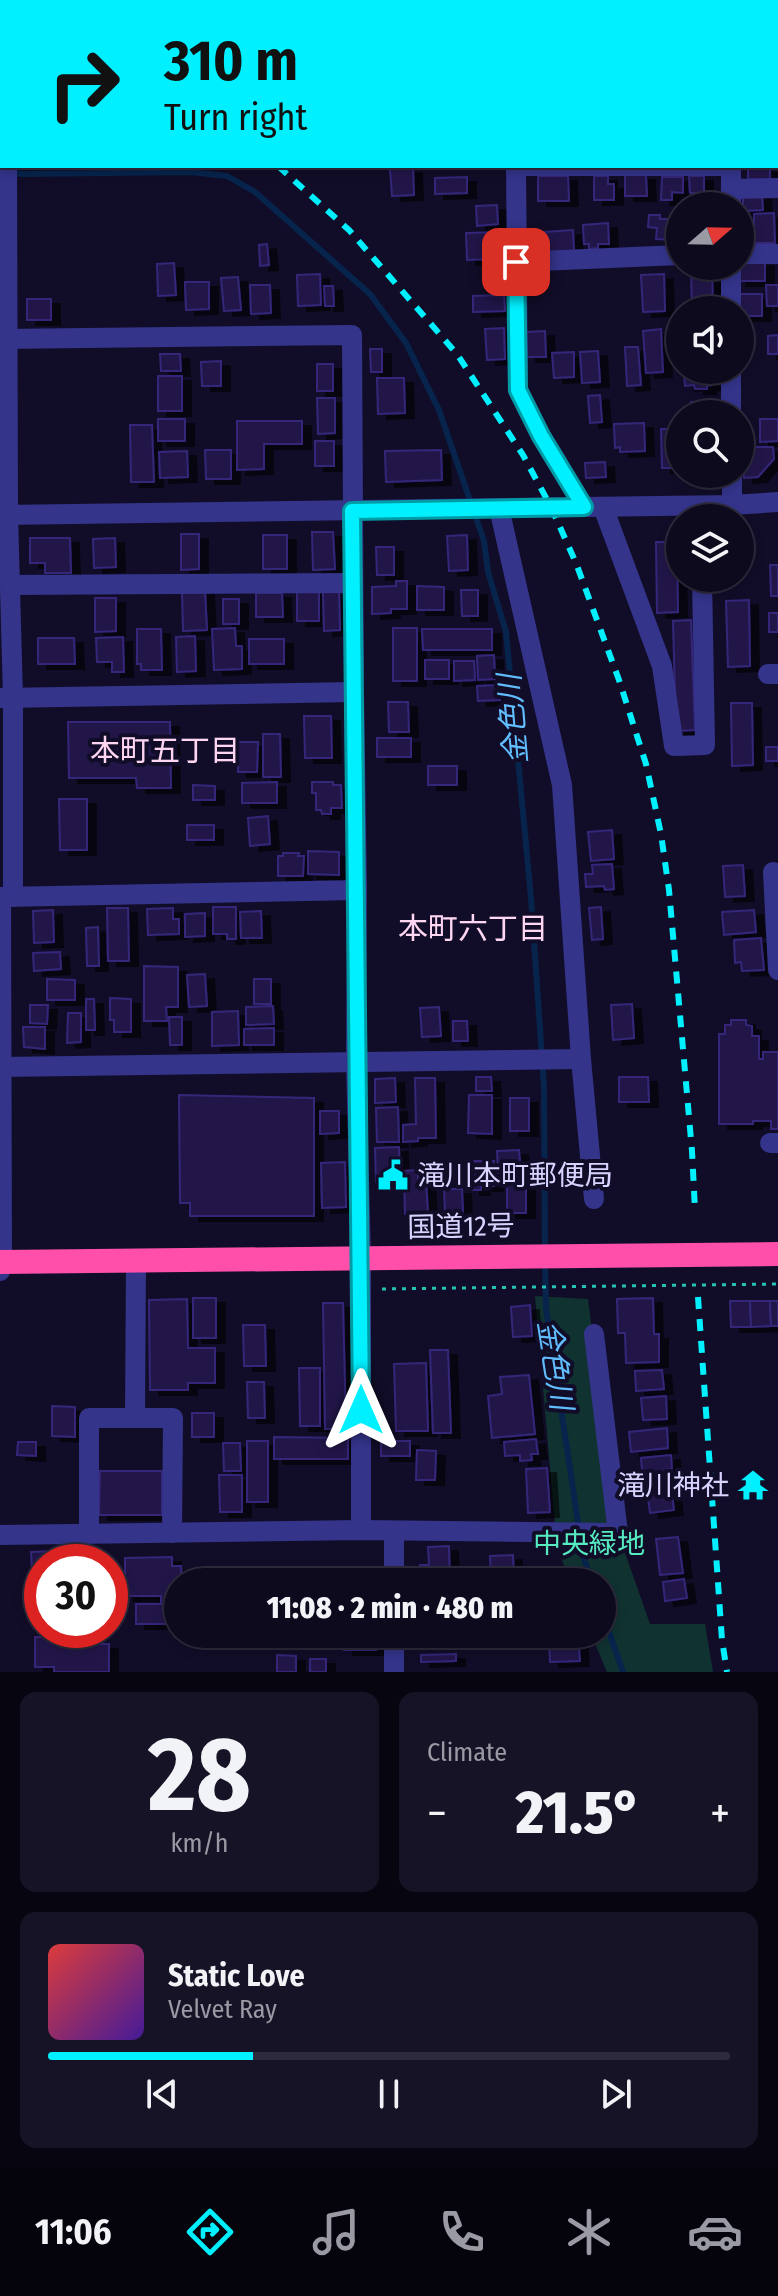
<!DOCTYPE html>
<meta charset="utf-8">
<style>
:root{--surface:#0d0a1e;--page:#161327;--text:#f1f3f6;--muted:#9a9aa4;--line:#2d2b3c;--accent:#00f0ff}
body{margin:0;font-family:"Fira Sans Condensed","Noto Sans JP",sans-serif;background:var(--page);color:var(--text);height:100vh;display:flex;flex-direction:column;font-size:30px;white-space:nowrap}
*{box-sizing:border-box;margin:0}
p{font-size:26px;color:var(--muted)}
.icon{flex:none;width:44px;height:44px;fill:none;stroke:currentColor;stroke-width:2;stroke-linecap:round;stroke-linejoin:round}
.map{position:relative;height:1672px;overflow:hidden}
.side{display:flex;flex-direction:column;gap:20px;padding:20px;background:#070610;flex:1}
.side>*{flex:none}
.guide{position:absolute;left:0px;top:0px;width:778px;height:168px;box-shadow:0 4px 12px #0003,0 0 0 2px var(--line);background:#00f0ff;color:#111;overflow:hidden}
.needle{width:52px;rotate:70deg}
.buttons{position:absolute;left:666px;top:192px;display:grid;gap:16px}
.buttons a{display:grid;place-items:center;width:88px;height:88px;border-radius:50%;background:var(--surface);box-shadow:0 4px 12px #0003,0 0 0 2px var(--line);font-size:40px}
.speed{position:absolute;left:24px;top:1544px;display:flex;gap:16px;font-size:40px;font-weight:700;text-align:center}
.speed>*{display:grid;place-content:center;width:104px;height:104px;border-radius:50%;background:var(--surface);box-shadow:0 4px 12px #0003,0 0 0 2px var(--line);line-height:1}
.speed .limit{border:12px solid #d22;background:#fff;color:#111}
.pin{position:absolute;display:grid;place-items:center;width:68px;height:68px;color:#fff;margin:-34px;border-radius:16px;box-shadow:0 4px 12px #0006}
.me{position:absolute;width:88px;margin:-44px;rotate:0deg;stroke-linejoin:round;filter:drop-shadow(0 0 6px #0008)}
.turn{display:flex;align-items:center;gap:28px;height:168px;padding:0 32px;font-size:36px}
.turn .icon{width:104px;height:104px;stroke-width:2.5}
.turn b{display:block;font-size:56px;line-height:68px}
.big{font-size:60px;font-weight:800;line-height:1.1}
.side .tile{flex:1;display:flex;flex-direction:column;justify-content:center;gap:12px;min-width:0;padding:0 28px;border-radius:16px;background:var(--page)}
.side .dial{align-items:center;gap:0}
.dial b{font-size:104px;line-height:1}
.song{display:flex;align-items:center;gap:24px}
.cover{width:96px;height:96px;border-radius:12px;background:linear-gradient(135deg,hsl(0 70% 55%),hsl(260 70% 35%))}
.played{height:8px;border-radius:4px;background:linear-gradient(90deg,var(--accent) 30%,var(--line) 30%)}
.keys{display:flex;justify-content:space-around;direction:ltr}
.heat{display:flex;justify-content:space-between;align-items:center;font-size:44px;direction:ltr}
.side .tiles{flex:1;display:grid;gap:20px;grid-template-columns:1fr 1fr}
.tile:last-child{grid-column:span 2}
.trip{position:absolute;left:164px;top:1568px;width:452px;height:80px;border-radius:40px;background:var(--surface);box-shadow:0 4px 12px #0003,0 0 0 2px var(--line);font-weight:800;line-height:80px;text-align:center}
.menu{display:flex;height:128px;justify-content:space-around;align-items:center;background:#05040c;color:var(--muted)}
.menu .icon{width:56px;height:56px}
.menu .selected{color:var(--accent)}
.menu b{font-size:36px;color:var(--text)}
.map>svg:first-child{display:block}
.green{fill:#103230}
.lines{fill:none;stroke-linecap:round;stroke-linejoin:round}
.stream{stroke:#07244d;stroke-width:6}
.building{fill:#20174a;stroke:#342779;stroke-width:2;filter:url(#shadow)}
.path{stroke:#24c3b3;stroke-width:3;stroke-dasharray:4 6;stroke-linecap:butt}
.minor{stroke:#34348b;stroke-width:20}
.highway{stroke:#ff4fab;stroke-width:24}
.rail{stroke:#00f0ff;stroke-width:6;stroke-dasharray:12 10;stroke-linecap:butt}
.route-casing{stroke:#009ca6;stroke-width:20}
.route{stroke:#00f0ff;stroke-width:14}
.labels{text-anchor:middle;stroke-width:8;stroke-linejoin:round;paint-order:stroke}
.poi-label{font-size:28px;fill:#d7d4ff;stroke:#110d28;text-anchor:start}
.street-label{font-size:28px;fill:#d7d4ff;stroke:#110d28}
.park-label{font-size:28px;fill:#55eabf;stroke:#110d28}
.water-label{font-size:30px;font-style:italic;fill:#62bdff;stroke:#110d28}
.neighbourhood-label{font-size:30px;fill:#ffd6f2;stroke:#110d28}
</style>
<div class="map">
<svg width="778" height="1672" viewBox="0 0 778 1672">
<defs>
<filter id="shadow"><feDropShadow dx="9" dy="5" stdDeviation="0" flood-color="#0009"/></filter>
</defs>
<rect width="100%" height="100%" fill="#110d28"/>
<polygon class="green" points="535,1296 588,1299 618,1533 650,1624 705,1624 713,1672 607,1672 591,1634 602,1634 602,1582 571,1582 557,1548"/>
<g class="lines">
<g class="stream">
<polyline points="9,172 22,174 191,172 227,176 255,192 370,294 406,343 439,410 484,541 488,572 506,632 531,898 544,1087 545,1251"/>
<polyline points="545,1262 546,1308 583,1556 592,1582"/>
<polyline points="602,1612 623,1672"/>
</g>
</g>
<g class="building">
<polygon points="748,167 770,168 770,180 748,179"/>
<polygon points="413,168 414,195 392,196 390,169"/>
<polygon points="625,175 646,175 647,196 625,196"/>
<polygon points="538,176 568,176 569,201 538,201"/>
<polygon points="594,176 608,176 608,184 614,184 614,200 594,200"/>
<polygon points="689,176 704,176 704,193 690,193"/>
<polygon points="467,177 467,193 435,194 435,178"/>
<polygon points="662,177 683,177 683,193 672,192 672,200 661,200"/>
<polygon points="743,195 762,195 763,210 743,211"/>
<polygon points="497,205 498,224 477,226 476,206"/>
<polygon points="774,213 775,243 754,243 754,214"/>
<polygon points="649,215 660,215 660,219 680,219 680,236 674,235 674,240 656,239 657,228 648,227"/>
<polygon points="608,223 609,244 598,244 598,248 589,249 589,244 584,244 583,225"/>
<polygon points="573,230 574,251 546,253 544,232"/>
<polygon points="504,232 504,253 490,253 490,259 467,260 466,233"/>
<polygon points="267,244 269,265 260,266 259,245"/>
<polygon points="765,261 765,281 737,281 740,262"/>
<polygon points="174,263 176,295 158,296 157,264"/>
<polygon points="712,270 713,305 692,306 691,271"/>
<polygon points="320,274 321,305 298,306 297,275"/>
<polygon points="664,274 665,311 643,312 641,275"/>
<polygon points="238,277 241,310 224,311 221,278"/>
<polygon points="185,282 209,282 209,309 186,310"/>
<polygon points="250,285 270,285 271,313 251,314"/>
<polygon points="766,285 778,285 778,306 767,306"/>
<polygon points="324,286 333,286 334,306 325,306"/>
<rect x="740" y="294" width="22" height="22"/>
<polygon points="504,295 505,311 473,312 473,296"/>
<rect x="27" y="299" width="24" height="21"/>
<polygon points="504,328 505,359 487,360 485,329"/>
<polygon points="661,329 663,372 646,373 643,331"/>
<polygon points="545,331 546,357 527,357 526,332"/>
<polygon points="778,335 778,354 768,354 768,336"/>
<polygon points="625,347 638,347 641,385 627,386"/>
<polygon points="370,349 382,349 382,372 371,372"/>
<polygon points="598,351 600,382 582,383 580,352"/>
<polygon points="574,352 574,377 554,378 552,353"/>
<polygon points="160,354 180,354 181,371 161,371"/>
<polygon points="221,361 221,386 202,386 201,362"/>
<rect x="317" y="364" width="16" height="27"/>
<polygon points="687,370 712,370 712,385 707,386 707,389 695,389 694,385 685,386 684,376 688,376"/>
<rect x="158" y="376" width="24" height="35"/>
<polygon points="377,378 404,378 405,413 378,414"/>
<polygon points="600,395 602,422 590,423 588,396"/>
<polygon points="317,398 335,398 335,433 318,434"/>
<polygon points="718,401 718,414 691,414 691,402"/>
<rect x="158" y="419" width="27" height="22"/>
<polygon points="760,419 778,419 778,441 760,442"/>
<polygon points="237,421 302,421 302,444 264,444 264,469 237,470"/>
<polygon points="644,423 645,451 620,452 620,447 615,448 614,424"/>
<polygon points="130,425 152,425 154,482 131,482"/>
<polygon points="661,429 680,429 680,454 677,454 678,462 672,462 672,468 662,468"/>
<rect x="315" y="441" width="19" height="25"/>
<polygon points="743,447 773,447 774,459 758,477 744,478"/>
<polygon points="205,450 231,450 231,479 206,479"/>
<polygon points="441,450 442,480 386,482 385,451"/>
<polygon points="187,451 188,477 160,478 159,452"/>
<polygon points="605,462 606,477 586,478 585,463"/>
<polygon points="312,532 333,532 335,569 313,570"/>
<polygon points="181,534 199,534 199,569 181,570"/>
<rect x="263" y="535" width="24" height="34"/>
<polygon points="467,535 468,570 449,571 447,536"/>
<polygon points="30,538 70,538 71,573 45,573 45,563 30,563"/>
<polygon points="115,538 116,567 94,568 93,539"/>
<polygon points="656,542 677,542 678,612 657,613"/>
<polygon points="376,547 394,547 394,575 377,575"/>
<polygon points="770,565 778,565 778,596 771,596"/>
<polygon points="396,581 407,581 407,609 391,609 391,613 372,614 372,587 396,586"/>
<polygon points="417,586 444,587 444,610 417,610"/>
<polygon points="205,590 207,630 183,631 182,591"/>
<rect x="297" y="590" width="22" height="31"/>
<polygon points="461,590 478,590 478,616 462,616"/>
<polygon points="323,591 339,591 340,630 324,631"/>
<polygon points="256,593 282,593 283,617 256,617"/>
<polygon points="95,598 116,598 116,631 95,632"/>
<rect x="223" y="599" width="16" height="25"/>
<polygon points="749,600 750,666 728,667 726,601"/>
<rect x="769" y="613" width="9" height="19"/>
<polygon points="691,620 695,730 676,731 673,621"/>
<polygon points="235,628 236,646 242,646 242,669 214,670 212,629"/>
<rect x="393" y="628" width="24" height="53"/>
<polygon points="137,629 161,629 162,670 141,670 141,664 137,664"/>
<polygon points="422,629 492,629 492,650 423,650"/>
<polygon points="195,636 196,671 177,672 176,637"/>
<polygon points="123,637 124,672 112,672 112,662 97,662 96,638"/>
<polygon points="38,638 74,638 75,664 38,664"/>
<rect x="249" y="639" width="35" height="25"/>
<polygon points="494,655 495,679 478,680 477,656"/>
<rect x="425" y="660" width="24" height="19"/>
<polygon points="454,661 474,661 475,680 454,681"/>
<polygon points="499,685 500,700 478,701 477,686"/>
<polygon points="388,702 408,702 409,732 389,732"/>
<polygon points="731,703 752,703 753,765 732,766"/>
<polygon points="304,716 331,716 332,758 305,758"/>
<polygon points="68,722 170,722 171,788 137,788 136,778 69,778"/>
<polygon points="263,734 280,734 281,777 263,777"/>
<rect x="377" y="738" width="34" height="19"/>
<polygon points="238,742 258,742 257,772 238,772"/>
<rect x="766" y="747" width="12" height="14"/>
<rect x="428" y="766" width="29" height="19"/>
<polygon points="277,782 277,803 242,803 242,783"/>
<polygon points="312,782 333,782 333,785 341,785 342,808 331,808 331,814 322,814 321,810 316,810 316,793 312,793"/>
<polygon points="193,785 215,786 215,800 193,800"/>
<polygon points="59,799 87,799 87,850 60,850"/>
<polygon points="268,816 270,844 250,846 248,818"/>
<rect x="187" y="825" width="27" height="15"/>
<polygon points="612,830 614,859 591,861 588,832"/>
<polygon points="308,851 339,852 339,875 308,874"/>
<polygon points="283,853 299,853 298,856 304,856 303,876 278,876 278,856 283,856"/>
<polygon points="612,864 614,889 605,890 604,886 586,887 585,874 593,874 592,865"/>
<polygon points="743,865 745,896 725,897 723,866"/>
<polygon points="213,907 236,907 236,939 227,939 227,934 213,934"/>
<polygon points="601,907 603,939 592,940 589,908"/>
<polygon points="107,908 128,908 129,961 108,961"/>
<polygon points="173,908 173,919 179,919 179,934 148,935 147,909"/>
<polygon points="53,910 54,942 34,943 33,911"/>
<polygon points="754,910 756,932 724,935 722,912"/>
<polygon points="261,911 262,938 241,938 240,912"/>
<polygon points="205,913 205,936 185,937 185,914"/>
<polygon points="98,927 99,966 87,966 86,928"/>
<polygon points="761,938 764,970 742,971 741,962 735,963 734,940"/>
<polygon points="60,952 61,969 34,971 33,953"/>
<polygon points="144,966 178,967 178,1007 166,1007 167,1021 144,1021"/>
<polygon points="205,974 207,1006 189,1007 187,975"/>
<polygon points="47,979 75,980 75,1000 47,1000"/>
<rect x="254" y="979" width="17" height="25"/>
<polygon points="110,998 131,999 131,1032 114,1032 114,1020 110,1020"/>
<polygon points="86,999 94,999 95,1030 86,1030"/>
<polygon points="632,1004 634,1038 613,1040 611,1005"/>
<polygon points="30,1005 48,1005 47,1024 30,1023"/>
<polygon points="273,1006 274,1024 246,1025 246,1007"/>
<polygon points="439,1007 441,1036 422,1037 420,1008"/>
<polygon points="238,1011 239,1045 212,1046 212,1012"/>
<polygon points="68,1013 81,1013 81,1042 67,1043"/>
<polygon points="169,1017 182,1017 182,1045 170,1045"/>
<polygon points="731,1020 746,1020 746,1025 752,1026 752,1036 759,1036 759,1059 763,1059 763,1052 778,1052 778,1129 771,1129 771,1121 753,1121 753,1124 719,1124 719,1034 725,1034 725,1025 731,1025"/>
<polygon points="453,1021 467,1021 468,1041 453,1041"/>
<polygon points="23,1027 45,1027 45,1049 24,1047"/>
<polygon points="274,1028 274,1045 244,1045 244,1029"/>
<polygon points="476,1077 491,1077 492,1091 476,1091"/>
<polygon points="619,1077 648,1077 649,1102 619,1102"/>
<polygon points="395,1078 396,1102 375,1103 375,1079"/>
<polygon points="415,1078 435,1078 436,1138 418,1138 418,1141 403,1142 403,1125 416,1124"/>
<polygon points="179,1095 314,1098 314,1216 190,1216 190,1203 180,1203"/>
<polygon points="469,1095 492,1095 492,1134 468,1133"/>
<rect x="510" y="1098" width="19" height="33"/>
<polygon points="398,1107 399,1142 377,1142 376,1108"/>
<polygon points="320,1111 339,1111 339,1133 320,1134"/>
<polygon points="399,1147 400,1181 376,1182 375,1148"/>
<polygon points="519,1150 521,1172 498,1173 497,1151"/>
<polygon points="468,1161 494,1161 494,1186 481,1186 481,1190 471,1190 471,1179 468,1179"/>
<polygon points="345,1162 346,1207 322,1208 321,1163"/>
<polygon points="418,1170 418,1179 426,1179 428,1213 405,1214 404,1171"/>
<rect x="507" y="1179" width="19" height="34"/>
<polygon points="444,1189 462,1189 463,1212 445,1212"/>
<rect x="193" y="1298" width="23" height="40"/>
<polygon points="653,1298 654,1334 659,1334 659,1362 626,1363 625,1333 618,1333 617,1299"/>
<polygon points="187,1299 188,1348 215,1348 215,1383 188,1383 188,1390 150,1390 149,1300"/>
<polygon points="730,1301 750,1301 751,1327 731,1327"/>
<polygon points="750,1301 770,1301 771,1326 751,1327"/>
<polygon points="770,1301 778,1301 778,1326 771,1326"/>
<polygon points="323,1303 343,1303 346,1429 325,1429"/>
<polygon points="530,1305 532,1336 513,1337 511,1307"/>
<polygon points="243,1325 265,1325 266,1366 244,1366"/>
<polygon points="430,1350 448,1350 451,1433 433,1433"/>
<polygon points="426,1363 428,1431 396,1431 394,1364"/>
<polygon points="299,1368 320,1368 320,1426 300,1426"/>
<polygon points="662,1370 664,1389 636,1391 635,1371"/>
<polygon points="529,1375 535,1434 492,1438 488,1396 502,1394 500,1377"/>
<polygon points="247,1382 264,1382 265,1418 248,1418"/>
<polygon points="666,1396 667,1419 643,1420 641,1398"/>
<polygon points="52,1406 75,1407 75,1437 52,1436"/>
<rect x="192" y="1413" width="22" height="24"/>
<polygon points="667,1428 668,1448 631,1452 629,1432"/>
<polygon points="274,1437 348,1438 348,1459 274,1459"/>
<polygon points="536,1439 538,1454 531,1454 532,1460 520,1461 520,1455 505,1456 504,1442"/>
<rect x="247" y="1441" width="21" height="61"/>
<rect x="381" y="1441" width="29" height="15"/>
<polygon points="18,1442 36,1442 36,1456 17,1455"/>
<polygon points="223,1443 240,1443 241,1471 224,1471"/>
<polygon points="417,1450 436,1451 435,1480 416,1480"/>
<polygon points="671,1455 672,1469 667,1469 668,1477 643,1480 641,1458"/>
<polygon points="547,1468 550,1512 528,1513 526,1469"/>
<polygon points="100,1471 162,1471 162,1515 99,1515"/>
<polygon points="219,1475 242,1475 242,1512 220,1512"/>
<polygon points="671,1487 674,1510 650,1513 647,1490"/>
<polygon points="678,1537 683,1573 660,1575 656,1539"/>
<polygon points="449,1546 450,1582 421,1582 420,1565 429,1565 428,1547"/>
<polygon points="55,1551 55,1562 42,1562 42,1595 40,1595 39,1588 33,1588 31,1552"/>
<polygon points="513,1555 514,1582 491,1582 490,1556"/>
<polygon points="172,1557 172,1566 181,1566 182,1582 178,1582 178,1587 173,1587 173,1595 166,1595 166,1603 178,1603 178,1624 136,1624 136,1604 161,1604 161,1596 125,1596 125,1558"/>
<polygon points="684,1579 687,1598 665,1601 663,1582"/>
<rect x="344" y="1634" width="32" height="16"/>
<polygon points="541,1634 578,1634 580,1661 550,1662 549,1643 541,1643"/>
<polygon points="35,1637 62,1637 62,1644 109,1644 109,1672 54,1672 54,1667 35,1667"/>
<polygon points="456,1654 456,1661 421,1662 421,1655"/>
<polygon points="277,1655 296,1656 296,1672 277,1672"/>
<rect x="310" y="1659" width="16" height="13"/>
</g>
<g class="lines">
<polyline class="path" points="382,1289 778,1284"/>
<g class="minor">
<polyline points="368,0 368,2"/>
<polyline points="512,0 512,2"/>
<polyline points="730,0 730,2"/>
<polyline points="776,66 778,66"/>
<polyline points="776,128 778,128"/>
<polyline points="0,137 2,137"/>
<polyline points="7,166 8,515 13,698 13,897"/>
<polyline points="516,166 518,390 541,436 584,507"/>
<polyline points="516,166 731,166 731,206"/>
<polyline points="731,189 778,188"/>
<polyline points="740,254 778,254"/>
<polyline points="516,262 680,255"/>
<polyline points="731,266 731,310"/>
<polyline points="0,339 352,335 354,692 357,890 356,1062 361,1257 361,1530"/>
<polyline points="731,370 731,414"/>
<polyline points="732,474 732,505"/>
<polyline points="603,507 662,666 674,746 705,745 702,578"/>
<polyline points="0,515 732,505 778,502"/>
<polyline points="10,585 353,583"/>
<polyline points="768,674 778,674"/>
<polyline points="2,698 354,692"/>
<polyline points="773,872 778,970"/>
<polyline points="2,897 357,890"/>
<polyline points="581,1059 594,1199"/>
<polyline points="0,1067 581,1059 562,785 499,508"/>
<polyline points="770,1143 778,1143"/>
<polyline points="136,1260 135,1418 173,1418 172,1533"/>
<polyline points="0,1271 2,1262 1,897"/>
<polyline points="394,1531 394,1582"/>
<polyline points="89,1534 89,1418 135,1418"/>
<polyline points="0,1535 361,1530 618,1533 594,1334"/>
<polyline points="394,1634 394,1672"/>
</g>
<polyline class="highway" points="0,1262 778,1254"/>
<g class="rail">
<polyline points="20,0 25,2"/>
<polyline points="278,166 349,230 457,354 523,455 551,507 576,563 619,680 646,764 661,834 669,890 692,1151 695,1210"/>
<polyline points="698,1297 722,1640 727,1672"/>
</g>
</g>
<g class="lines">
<g class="route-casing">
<polyline id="route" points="361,1410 352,511 584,507 541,436 518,390 516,262"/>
</g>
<use href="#route" class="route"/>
</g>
<defs>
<g id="civic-bare" transform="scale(2.4)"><path d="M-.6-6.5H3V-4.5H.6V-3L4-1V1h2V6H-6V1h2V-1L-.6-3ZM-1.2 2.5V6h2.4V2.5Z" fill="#00f0ff" stroke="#110d28" stroke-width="2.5" paint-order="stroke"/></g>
<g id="temple-bare" transform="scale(2.4)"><path d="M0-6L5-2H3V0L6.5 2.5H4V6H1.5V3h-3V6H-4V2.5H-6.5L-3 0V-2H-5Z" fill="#00f0ff" stroke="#110d28" stroke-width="2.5" paint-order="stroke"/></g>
</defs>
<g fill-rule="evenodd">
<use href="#civic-bare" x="393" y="1175"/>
<use href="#temple-bare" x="753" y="1485"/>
</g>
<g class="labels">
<g class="poi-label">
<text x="417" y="1185">滝川本町郵便局</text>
<text x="729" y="1495" text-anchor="end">滝川神社</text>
</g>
<g class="street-label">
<text transform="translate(461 1226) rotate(-1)" y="10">国道12号</text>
</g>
<g class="park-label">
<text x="589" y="1553">中央緑地</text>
</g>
<g class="water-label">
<text transform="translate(513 719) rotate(-95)" y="10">金色川</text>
<text transform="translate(555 1365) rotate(81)" y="10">金色川</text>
</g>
<g class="neighbourhood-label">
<text x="165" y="761">本町五丁目</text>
<text x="473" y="939">本町六丁目</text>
</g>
</g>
</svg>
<div class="buttons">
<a><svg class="needle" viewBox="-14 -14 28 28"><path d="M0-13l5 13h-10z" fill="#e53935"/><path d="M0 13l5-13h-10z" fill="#9a9aa4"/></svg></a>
<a><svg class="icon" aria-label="sound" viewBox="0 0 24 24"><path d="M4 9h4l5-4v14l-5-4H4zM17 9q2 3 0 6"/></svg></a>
<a><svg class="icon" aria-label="search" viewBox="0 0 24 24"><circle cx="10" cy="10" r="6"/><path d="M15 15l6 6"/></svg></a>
<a><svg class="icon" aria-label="layers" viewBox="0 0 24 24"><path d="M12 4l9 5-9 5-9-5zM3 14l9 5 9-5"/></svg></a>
</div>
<div class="speed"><div class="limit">30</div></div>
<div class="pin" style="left:516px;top:262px;background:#d93025"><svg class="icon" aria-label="arrive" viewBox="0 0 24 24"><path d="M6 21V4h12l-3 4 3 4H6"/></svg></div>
<svg class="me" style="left:361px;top:1410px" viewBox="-20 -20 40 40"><path d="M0-17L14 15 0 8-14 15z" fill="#00f0ff" stroke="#fff" stroke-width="4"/></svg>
<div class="trip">11:08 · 2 min · 480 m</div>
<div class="guide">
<div class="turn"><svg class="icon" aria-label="right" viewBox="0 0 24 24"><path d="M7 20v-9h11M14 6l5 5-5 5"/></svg><div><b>310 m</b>Turn right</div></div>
</div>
</div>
<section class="side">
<div class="tiles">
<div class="tile dial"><b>28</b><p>km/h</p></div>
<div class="tile"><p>Climate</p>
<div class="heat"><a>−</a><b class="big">21.5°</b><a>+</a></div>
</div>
<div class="tile">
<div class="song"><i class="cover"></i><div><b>Static Love</b><p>Velvet Ray</p></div></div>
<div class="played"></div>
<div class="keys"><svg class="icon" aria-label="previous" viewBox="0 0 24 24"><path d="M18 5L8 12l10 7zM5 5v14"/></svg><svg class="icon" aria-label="pause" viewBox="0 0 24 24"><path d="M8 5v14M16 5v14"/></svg><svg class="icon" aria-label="next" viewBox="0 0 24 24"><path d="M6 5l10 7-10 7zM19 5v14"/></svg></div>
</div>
</div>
</section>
<nav class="menu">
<b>11:06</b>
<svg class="icon selected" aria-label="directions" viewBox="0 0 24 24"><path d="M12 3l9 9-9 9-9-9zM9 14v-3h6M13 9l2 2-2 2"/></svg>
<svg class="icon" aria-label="music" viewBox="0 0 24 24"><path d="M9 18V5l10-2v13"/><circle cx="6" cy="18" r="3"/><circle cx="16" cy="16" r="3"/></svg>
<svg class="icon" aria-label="phone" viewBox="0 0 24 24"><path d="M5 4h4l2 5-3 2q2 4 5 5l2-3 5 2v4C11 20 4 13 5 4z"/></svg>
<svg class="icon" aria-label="climate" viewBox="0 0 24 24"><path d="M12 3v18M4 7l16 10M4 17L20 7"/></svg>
<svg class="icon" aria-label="car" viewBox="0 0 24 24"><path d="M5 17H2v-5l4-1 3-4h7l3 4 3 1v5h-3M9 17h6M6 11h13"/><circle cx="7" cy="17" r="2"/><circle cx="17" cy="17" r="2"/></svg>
</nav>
